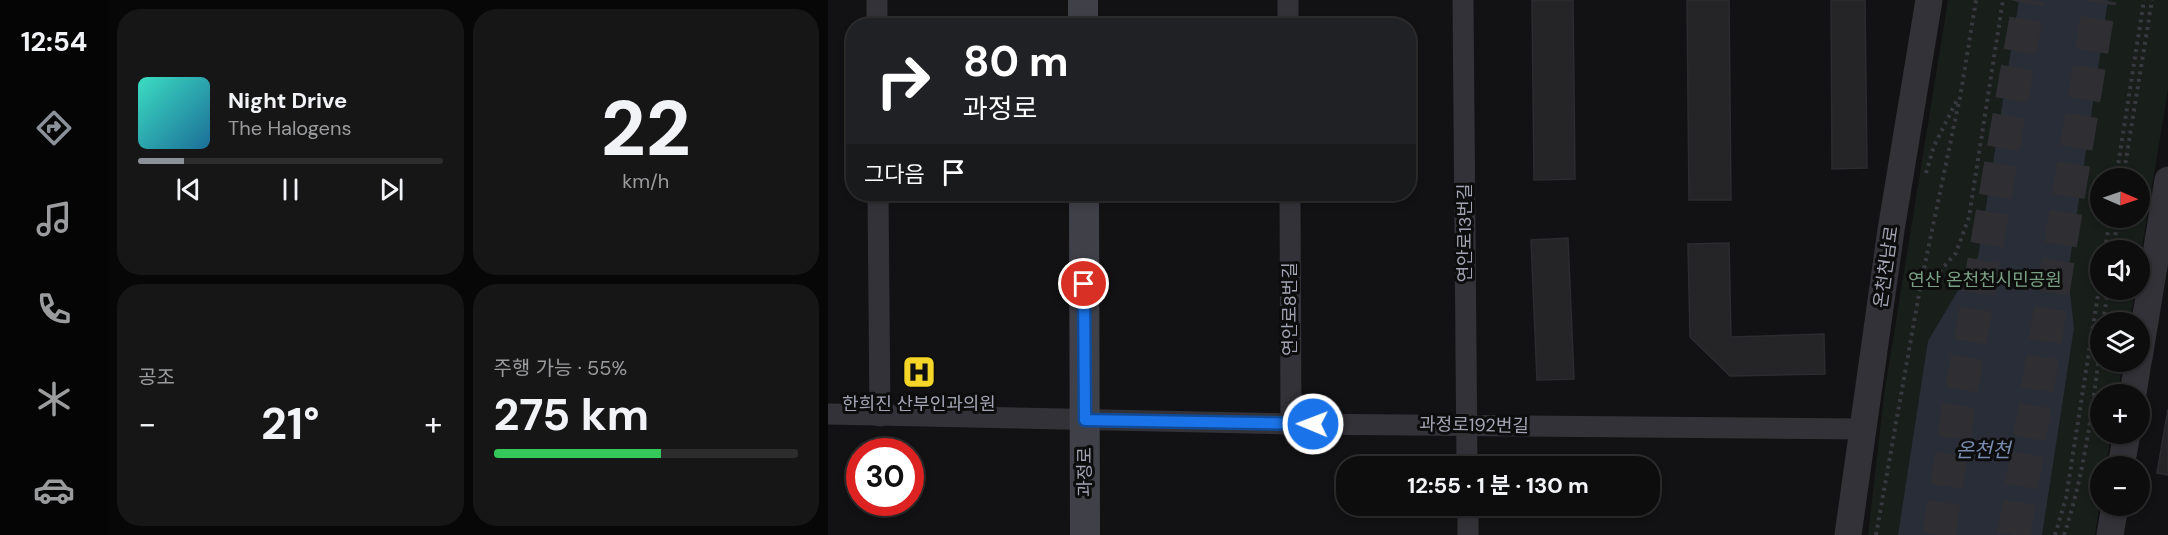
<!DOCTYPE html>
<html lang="ko">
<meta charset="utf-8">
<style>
:root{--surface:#0e0d0e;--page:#171617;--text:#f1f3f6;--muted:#9b9c9e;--line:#2e2d2e;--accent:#8c9099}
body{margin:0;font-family:"DM Sans","Noto Sans KR",sans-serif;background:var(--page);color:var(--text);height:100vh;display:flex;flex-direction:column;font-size:22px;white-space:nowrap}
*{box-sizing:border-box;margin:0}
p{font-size:20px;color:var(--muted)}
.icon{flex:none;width:33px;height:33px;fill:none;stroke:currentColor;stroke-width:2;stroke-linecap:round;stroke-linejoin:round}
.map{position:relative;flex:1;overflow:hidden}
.details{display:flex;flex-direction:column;gap:9px;padding:9px;background:#080708;width:720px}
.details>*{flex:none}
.top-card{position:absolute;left:18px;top:18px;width:570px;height:183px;border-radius:24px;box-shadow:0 3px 9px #0003,0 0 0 2px var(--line);background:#202124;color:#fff;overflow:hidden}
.needle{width:39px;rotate:92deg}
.buttons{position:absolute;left:1262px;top:168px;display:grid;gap:12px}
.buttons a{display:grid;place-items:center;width:60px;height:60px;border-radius:50%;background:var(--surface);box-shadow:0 3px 9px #0003,0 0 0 2px var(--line);font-size:30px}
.speed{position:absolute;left:18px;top:438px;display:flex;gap:12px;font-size:30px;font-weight:700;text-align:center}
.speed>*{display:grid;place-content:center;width:78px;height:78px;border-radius:50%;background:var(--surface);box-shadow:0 3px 9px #0003,0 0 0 2px var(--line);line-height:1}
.speed .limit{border:9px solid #d22;background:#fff;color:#111}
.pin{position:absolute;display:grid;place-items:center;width:51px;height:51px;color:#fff;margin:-26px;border:3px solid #fff;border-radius:50%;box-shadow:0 2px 6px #0007}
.me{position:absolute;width:66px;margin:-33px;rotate:271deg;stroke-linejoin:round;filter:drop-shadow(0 0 4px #0008)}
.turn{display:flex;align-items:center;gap:21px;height:126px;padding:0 18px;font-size:27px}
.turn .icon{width:78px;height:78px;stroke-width:2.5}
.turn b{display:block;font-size:42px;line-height:51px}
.then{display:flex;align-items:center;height:57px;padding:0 18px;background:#0003;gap:12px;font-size:22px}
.big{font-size:45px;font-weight:700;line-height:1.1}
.details .card{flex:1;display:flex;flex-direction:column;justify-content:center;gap:9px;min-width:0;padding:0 21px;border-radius:24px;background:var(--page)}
.details .dial{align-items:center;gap:0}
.dial b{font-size:78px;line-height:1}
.song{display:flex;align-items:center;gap:18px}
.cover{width:72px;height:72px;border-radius:9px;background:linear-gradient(135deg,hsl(170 70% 55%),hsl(200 70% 35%))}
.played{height:6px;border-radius:3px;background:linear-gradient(90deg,var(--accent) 15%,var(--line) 15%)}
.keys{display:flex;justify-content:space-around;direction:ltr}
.heat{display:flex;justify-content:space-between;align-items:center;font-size:33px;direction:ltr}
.charge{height:9px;border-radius:4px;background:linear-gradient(90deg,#34c759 55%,var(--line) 0)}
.details .tiles{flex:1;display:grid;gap:9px;grid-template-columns:repeat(2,1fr)}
.trip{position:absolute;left:508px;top:456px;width:324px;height:60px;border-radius:24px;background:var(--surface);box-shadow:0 3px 9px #0003,0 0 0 2px var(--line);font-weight:700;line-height:60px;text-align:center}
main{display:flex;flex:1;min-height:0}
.dock{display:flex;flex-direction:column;width:108px;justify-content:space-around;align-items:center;background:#060506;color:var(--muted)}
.dock .icon{width:42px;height:42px}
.dock .current{color:var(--accent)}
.dock b{font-size:27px;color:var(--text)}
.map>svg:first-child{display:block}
.green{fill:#181e1a;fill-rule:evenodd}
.water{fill:#282d37}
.building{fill:#252427;stroke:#2c2b2f;stroke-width:1.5}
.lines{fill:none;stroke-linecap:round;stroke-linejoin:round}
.trunk-tunnel{stroke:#2f2f33;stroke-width:33;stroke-dasharray:33 16;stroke-linecap:butt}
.path{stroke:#38393f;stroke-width:4;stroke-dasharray:3 4.5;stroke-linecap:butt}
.minor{stroke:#333238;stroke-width:21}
.tertiary{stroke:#333238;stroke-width:27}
.secondary{stroke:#404148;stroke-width:30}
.route-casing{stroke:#114b97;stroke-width:15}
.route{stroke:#1a73e8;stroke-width:10}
.labels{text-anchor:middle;stroke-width:6;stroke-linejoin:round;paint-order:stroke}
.street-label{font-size:18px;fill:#a3a5b4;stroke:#0d0d0e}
.park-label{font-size:18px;fill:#79a083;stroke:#0d0d0e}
.poi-label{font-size:18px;fill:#a3a5b4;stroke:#0d0d0e}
.water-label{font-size:20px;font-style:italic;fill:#788cb0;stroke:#0d0d0e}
</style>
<main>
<nav class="dock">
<b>12:54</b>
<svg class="icon current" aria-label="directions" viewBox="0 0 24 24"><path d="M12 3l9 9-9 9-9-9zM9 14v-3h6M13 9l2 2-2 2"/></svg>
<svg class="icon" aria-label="music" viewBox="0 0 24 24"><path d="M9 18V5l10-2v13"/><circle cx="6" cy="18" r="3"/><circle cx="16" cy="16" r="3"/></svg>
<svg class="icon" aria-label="phone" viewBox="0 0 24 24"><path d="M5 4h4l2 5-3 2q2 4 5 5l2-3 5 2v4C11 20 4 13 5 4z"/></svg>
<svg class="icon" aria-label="climate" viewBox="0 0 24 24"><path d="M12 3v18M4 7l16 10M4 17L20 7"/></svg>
<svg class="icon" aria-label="car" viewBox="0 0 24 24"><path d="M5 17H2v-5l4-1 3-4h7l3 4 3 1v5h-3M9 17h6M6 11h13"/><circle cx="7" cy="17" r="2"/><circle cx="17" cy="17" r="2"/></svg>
</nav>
<section class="details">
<div class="tiles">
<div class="card">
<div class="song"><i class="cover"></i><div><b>Night Drive</b><p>The Halogens</p></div></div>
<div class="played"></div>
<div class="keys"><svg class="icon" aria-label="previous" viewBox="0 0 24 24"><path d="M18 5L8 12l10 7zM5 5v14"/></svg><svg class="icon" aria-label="pause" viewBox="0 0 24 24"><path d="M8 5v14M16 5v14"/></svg><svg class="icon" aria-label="next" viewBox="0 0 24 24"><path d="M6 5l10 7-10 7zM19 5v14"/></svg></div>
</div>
<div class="card dial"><b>22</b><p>km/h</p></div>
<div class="card"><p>공조</p>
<div class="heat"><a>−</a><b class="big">21°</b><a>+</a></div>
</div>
<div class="card"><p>주행 가능 · 55%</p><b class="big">275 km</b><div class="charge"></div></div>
</div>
</section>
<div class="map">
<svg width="1340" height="535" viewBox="0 0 1340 535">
<rect width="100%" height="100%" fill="#121113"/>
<path class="green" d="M1120,0H1340V90L1311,265V250H1272V290H1307L1302,322H1272V362H1295L1290,394H1272V434H1283L1278,466H1272V502L1267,535H1040L1056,395ZM1272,178H1311V218H1272Z"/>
<polygon class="water" points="1191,0 1280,0 1240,274 1246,328 1214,535 1070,535 1100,341 1150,257"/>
<g class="building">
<polygon points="704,0 745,0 747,179 706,180"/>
<polygon points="859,0 901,0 903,200 861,200"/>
<polygon points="1003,0 1037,0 1039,168 1004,169"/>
<polygon points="740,238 746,379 709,380 703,240"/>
<polygon points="901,243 903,337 996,334 997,374 902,376 862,337 860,244"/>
<polygon points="1340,409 1340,475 1329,473"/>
</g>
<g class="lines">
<g class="trunk-tunnel">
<polyline points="1111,535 1130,411 1201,0"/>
<polyline points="1186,535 1272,0"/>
</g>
<g class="path">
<polyline points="1098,173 1106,146 1130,98"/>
<polyline points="1288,178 1316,0"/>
<polyline points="1295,178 1324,0"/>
<polyline points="1277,250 1282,218"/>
<polyline points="1285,250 1290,218"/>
<polyline points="1093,283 1133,92 1148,0"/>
<polyline points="1275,322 1280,290"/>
<polyline points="1048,535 1093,283 1111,272 1128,253 1141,217 1175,0"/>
<polyline points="1227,535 1238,498 1272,282"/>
<path d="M1236,535C1256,475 1264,411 1272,349"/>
</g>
<g class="minor">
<polyline points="49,0 49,26"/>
<polyline points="460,0 460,26"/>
<polyline points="635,0 639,466"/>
<polyline points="50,194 52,416"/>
<polyline points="462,194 463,424"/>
<polyline points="0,414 463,424 1035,429"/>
<polyline points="640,506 640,535"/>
</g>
<g class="tertiary">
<polyline points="1311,358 1340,180"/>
<polyline points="1305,394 1310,362"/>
<polyline points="1293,466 1299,434"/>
<polyline points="1020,535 1063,230 1101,0"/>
<polyline points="1282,535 1287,506"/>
</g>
<g class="secondary">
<polyline points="255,0 255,26"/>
<polyline points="256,194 257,535"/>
</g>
</g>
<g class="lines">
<g class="route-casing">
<polyline id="route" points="256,284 257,420 485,424"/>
</g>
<use href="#route" class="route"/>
</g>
<defs>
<g id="hospital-square" transform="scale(1.725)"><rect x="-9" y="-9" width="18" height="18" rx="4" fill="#f5d628" stroke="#0d0d0e"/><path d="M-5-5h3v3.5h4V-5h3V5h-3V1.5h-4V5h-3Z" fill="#111"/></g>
</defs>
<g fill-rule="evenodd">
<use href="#hospital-square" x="91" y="372"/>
</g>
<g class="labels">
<g class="street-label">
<text transform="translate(637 233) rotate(-90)" y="6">연안로13번길</text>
<text transform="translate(1058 267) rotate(-82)" y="6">온천천남로</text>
<text transform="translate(462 309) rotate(-90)" y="6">연안로8번길</text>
<text transform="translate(646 425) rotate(1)" y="6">과정로192번길</text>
<text transform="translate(257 472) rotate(-90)" y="6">과정로</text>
</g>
<g class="park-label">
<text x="1157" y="286">연산 온천천시민공원</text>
</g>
<g class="poi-label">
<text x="91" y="410">한희진 산부인과의원</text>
</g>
<g class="water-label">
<text x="1155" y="457">온천천</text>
</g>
</g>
</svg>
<div class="buttons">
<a><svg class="needle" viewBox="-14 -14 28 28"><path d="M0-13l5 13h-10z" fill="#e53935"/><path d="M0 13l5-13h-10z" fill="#9b9c9e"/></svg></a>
<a><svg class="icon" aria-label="sound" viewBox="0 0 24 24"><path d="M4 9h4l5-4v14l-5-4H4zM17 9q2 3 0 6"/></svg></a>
<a><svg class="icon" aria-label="layers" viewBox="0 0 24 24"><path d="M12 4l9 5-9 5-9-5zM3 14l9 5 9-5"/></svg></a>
<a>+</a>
<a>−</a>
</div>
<div class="speed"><div class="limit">30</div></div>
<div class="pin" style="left:256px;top:284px;background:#d93025"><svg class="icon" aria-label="arrive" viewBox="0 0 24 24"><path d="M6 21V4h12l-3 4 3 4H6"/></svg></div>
<svg class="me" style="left:485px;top:424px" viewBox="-20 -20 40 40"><circle r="17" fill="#1a73e8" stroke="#fff" stroke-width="3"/><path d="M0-11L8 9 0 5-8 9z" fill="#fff"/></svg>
<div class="trip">12:55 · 1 분 · 130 m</div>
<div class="top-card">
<div class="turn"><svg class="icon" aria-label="right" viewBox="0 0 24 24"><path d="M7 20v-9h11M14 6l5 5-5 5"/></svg><div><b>80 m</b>과정로</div></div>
<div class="then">그다음<svg class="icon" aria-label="arrive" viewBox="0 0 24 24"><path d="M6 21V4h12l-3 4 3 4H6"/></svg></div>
</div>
</div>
</main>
